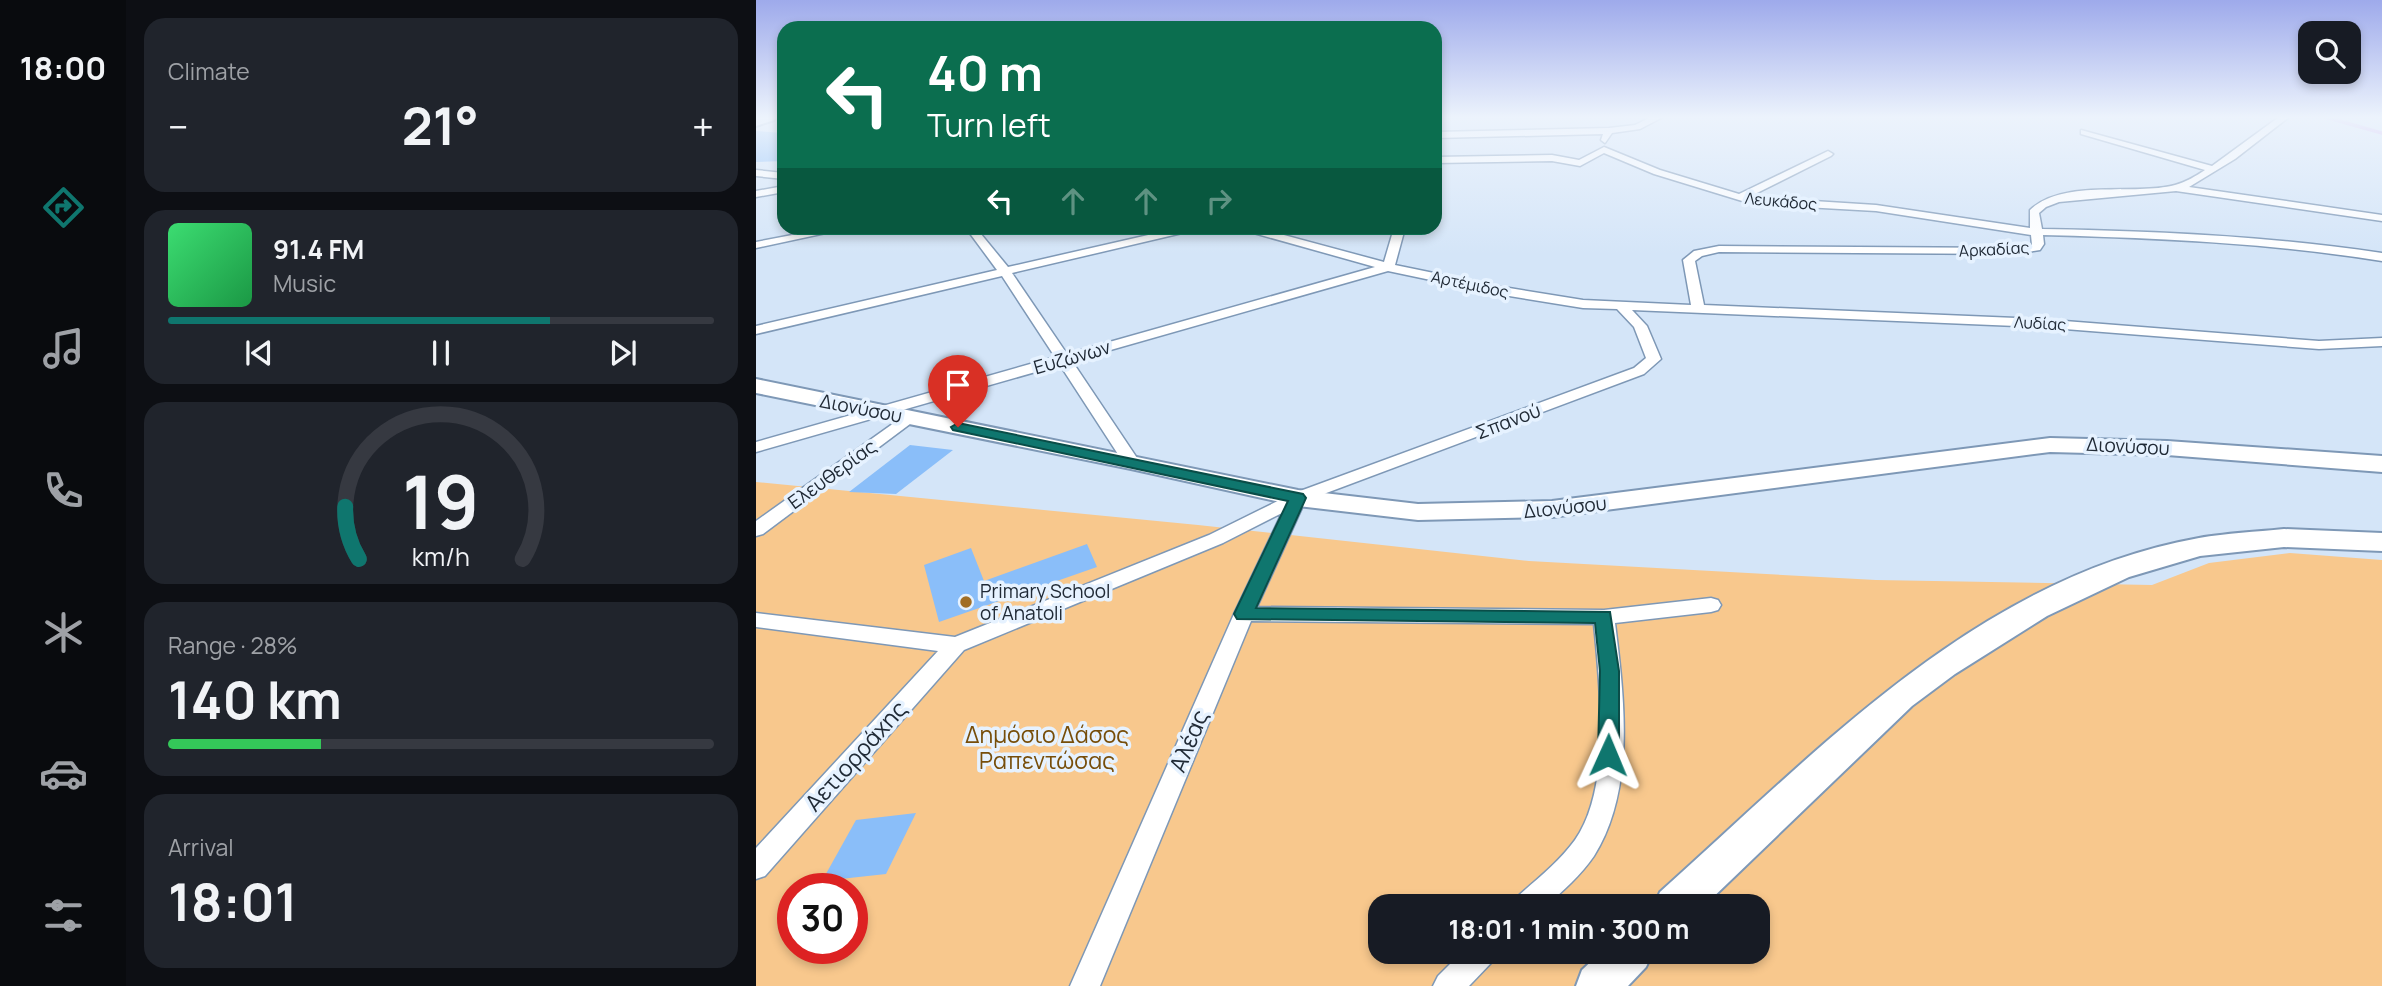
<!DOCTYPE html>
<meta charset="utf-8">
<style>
:root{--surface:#171b24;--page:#20242c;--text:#f1f3f6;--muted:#9ea1a6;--line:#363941;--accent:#0f766e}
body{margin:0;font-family:Manrope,sans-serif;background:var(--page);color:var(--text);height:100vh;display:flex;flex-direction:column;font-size:26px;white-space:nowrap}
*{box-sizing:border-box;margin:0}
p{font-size:23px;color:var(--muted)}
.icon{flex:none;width:38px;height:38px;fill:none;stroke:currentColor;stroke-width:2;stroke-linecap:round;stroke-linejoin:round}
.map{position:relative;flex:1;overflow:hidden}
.panel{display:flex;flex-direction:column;gap:18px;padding:18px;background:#0d0f14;width:630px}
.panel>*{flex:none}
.banner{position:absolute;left:21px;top:21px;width:665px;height:214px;border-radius:21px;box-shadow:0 4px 10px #0003;background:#0b6e4f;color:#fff;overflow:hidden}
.buttons{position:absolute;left:1542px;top:21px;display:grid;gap:14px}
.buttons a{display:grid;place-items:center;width:63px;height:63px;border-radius:14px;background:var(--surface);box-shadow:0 4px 10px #0003;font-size:35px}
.speed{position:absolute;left:21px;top:873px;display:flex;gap:14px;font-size:35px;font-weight:700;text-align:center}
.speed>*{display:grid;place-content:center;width:91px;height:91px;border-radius:50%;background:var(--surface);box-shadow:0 4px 10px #0003;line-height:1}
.speed .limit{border:10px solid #d22;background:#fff;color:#111}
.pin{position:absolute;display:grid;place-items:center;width:60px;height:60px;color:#fff;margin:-72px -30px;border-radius:50% 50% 50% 0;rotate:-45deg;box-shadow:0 0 7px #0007}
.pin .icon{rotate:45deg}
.me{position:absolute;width:77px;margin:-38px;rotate:1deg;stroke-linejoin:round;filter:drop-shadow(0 0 5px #0008)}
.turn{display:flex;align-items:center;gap:24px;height:147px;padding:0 35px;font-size:32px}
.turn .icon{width:91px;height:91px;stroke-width:2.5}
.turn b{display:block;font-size:49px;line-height:60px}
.lanes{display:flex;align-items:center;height:66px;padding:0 35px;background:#0003;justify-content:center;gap:35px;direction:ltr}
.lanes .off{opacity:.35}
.big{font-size:52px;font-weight:700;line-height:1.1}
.panel .widget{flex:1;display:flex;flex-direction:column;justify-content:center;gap:10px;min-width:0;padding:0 24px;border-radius:21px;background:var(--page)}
.panel .dial{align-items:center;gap:0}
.dial svg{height:182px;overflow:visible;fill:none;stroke:var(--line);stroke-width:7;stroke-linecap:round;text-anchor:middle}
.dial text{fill:var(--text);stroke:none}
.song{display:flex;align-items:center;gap:21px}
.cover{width:84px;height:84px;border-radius:10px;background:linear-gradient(135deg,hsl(140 70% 55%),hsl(140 70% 35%))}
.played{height:7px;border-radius:4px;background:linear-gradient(90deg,var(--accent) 70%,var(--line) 70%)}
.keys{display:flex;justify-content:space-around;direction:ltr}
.heat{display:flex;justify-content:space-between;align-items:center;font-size:38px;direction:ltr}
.charge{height:10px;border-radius:5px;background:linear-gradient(90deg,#34c759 28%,var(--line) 0)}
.trip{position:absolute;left:612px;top:894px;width:402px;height:70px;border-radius:21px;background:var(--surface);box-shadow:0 4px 10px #0003;font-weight:700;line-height:70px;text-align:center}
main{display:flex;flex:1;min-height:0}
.dock{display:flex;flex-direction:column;width:126px;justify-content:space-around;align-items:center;background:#090b0e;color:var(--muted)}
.dock .icon{width:49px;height:49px}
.dock .selected{color:var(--accent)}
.dock b{font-size:32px;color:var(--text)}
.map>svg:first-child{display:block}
.green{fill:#f8c88d;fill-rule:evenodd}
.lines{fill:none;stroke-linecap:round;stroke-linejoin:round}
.stream{stroke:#cf9cef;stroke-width:3.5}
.building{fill:#8abef9}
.street-casing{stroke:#7e98b6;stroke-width:3}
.secondary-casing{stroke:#7e98b6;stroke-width:4}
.street{fill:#fff;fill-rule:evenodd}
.secondary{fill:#fff;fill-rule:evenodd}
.route{fill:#0f766e;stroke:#0a4d48;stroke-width:2}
.poi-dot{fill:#a16e25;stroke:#e6f2ff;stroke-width:2.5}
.labels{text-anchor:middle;stroke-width:7;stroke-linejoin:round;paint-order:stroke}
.far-street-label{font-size:16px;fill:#202a36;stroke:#e6f2ff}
.street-label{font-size:19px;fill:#202a36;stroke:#e6f2ff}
.poi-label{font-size:19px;fill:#202a36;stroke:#e6f2ff;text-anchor:start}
.near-park-label{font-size:23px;fill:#774e0a;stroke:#e6f2ff}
.near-street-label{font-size:23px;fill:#202a36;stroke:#e6f2ff}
</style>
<main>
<nav class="dock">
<b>18:00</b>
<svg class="icon selected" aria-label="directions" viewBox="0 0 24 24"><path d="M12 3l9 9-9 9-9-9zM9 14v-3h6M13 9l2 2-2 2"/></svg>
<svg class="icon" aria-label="music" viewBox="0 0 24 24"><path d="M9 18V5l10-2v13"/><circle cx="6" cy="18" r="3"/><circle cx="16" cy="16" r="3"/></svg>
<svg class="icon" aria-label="phone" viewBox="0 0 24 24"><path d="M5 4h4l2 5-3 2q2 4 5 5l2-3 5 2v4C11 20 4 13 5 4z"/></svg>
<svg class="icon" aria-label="climate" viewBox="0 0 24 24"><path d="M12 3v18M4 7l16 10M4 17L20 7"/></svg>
<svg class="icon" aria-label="car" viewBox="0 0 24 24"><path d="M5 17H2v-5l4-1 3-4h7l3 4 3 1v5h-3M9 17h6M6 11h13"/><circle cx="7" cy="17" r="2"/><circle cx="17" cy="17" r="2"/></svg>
<svg class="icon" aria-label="filters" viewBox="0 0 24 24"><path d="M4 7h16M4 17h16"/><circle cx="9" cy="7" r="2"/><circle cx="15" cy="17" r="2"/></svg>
</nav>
<section class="panel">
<div class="widget"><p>Climate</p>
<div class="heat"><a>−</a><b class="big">21°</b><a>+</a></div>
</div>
<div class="widget">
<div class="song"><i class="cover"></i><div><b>91.4 FM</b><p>Music</p></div></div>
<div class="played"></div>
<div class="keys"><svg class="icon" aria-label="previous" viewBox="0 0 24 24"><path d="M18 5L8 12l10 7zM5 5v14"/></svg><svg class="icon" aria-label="pause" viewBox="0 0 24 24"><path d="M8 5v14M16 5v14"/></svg><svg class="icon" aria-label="next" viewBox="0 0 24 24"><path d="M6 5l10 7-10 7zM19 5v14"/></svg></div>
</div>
<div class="widget dial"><svg viewBox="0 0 100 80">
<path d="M14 69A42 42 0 1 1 86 69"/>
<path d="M14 69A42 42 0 0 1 8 46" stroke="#0f766e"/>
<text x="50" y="56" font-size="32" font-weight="700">19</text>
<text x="50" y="72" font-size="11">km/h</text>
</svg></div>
<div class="widget"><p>Range · 28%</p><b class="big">140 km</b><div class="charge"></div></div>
<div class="widget"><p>Arrival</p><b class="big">18:01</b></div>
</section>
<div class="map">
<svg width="1626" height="986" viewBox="0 0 1626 986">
<rect width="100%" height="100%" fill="#d4e5f8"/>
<path class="green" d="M0,482L442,525L773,561L1120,580L1396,585L1453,563L1534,553L1626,560V986H0ZM37,889H96V948H37ZM625,906H1003V952H625Z"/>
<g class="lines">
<polyline class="stream" points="1569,117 1626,133"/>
</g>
<g class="building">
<polygon points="0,131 28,133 28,161 0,162"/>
<polygon points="154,445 197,450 140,494 93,492"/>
<polygon points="331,544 341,567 183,622 168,565 215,548 228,581"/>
<polygon points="160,813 130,874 66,881 100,820"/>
</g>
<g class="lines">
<g class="street-casing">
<g id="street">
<polygon points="895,117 907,117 884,129 856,133 849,143 845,140 847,134 679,138 679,132 853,128 879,125"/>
<path d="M1523,117H1533L1479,159L1433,187L1626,215V221L1420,191L1303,202L1290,207L1283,213L1286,229C1400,231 1513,236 1626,253V261C1513,243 1401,238 1287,235L1288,244L1284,250L1259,254L963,252L946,256L939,261L948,305L1283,319L1563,341L1626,338V346L1563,349L1283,327L876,310L891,326L905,359L888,374L549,501L501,607L848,610L955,598L962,600L965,605L962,610L955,612L859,623C868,697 880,789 838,856C825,875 807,891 790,906H757L761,897C781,879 803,862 819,840C856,787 844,686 838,624L495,621L344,986H314L478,614L526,513L467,543L208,650L9,876L0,879V848L182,651L0,627V613L199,637L453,535L536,494L878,368L890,358L878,327L861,309L827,308L741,294L632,271L316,361L383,461L375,466L369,465L304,365L0,452V442L299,357L246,276L0,334V326L241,270L210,228H220L252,267L423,228H440L439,230L256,273L311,354L619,267L487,230L486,228H502L628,262L638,228H649L639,265L741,286L827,300L935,305L927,260L938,251L963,246L1259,248L1276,245L1275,235L1120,211L996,204L898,174L848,153L824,166L796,161L679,163V157L796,155L823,160L848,147L904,170L983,194L1072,151L1077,154L1075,156L993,197L1120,205L1274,228V210C1308,178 1377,196 1419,185C1430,182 1440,176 1449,170L1325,134V130L1456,166Z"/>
<polygon points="0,170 28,173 28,179 0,176"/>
<polygon points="28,186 28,192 0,197 0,191"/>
<polygon points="73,228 93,228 0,248 0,242"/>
<polygon points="152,413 160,418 158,421 7,534 0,536 0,521"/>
<polygon points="706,952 740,952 736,962 713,986 677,986 682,976"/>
</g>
</g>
<g class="secondary-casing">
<g id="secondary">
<polygon points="20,117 18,120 0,126 0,118"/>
<polygon points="0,379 542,490 662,504 796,501 1294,438 1411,441 1626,456 1626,472 1411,455 1294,452 796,517 662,520 542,506 375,469 0,393"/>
<path d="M1528,529L1626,533V551L1528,547L1444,556L1373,577L1291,616L1199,674L1156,706L948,906H898L904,892C1063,750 1223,577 1443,538C1471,533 1500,532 1528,529Z"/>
<polygon points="845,952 897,952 890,967 872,986 820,986 826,970"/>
</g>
</g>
<use href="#street" class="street"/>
<use href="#secondary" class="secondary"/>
</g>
<linearGradient id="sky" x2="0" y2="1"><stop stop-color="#9eaaeb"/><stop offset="0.46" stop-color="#ecf3fc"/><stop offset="1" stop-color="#ecf3fc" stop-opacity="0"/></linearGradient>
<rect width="1626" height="255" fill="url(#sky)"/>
<polygon class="route" points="202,423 547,494 550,498 500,608 854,612 863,671 863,755 860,761 852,764 845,761 842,755 844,671 839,623 481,619 478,614 532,501 197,430 195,427"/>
<circle class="poi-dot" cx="210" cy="602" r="7"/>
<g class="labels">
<g class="far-street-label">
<text transform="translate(1025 201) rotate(5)" y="6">Λευκάδος</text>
<text transform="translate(1238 249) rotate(-3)" y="6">Αρκαδίας</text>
<text transform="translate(714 284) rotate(12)" y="6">Αρτέμιδος</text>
<text transform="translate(1284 323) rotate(3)" y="6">Λυδίας</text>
</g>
<g class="street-label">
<text transform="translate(316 357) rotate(-16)" y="7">Ευζώνων</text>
<text transform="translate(105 408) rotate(11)" y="7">Διονύσου</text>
<text transform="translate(752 421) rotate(-21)" y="7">Σπανού</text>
<text transform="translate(1372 446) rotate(3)" y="7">Διονύσου</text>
<text transform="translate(76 474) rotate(-36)" y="7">Ελευθερίας</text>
<text transform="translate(809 507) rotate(-6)" y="7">Διονύσου</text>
</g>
<g class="poi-label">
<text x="224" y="598">Primary School<tspan x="224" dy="22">of Anatoli</tspan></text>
</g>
<g class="near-park-label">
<text x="291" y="743">Δημόσιο Δάσος<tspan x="291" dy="26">Ραπεντώσας</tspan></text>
</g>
<g class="near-street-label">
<text transform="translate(433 741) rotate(-67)" y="8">Αλέας</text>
<text transform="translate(100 756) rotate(-48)" y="8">Αετιορράχης</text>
</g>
</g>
</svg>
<div class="buttons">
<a><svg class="icon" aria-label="search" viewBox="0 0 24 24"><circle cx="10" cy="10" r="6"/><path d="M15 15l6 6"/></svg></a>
</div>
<div class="speed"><div class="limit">30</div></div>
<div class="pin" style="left:202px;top:427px;background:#d93025"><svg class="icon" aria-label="arrive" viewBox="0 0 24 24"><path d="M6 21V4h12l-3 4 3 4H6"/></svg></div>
<svg class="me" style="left:852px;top:755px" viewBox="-20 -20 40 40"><path d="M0-17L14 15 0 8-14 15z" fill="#0f766e" stroke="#fff" stroke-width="4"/></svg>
<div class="trip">18:01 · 1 min · 300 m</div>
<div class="banner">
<div class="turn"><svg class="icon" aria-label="left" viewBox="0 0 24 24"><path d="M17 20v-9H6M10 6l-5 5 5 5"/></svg><div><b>40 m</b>Turn left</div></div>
<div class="lanes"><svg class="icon" aria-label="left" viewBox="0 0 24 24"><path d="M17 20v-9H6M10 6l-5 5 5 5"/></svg><svg class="icon off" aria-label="ahead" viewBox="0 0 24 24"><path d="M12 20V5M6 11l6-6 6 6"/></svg><svg class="icon off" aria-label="ahead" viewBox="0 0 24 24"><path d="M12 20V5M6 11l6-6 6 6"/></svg><svg class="icon off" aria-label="right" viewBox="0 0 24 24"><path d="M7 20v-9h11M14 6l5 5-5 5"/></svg></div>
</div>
</div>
</main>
